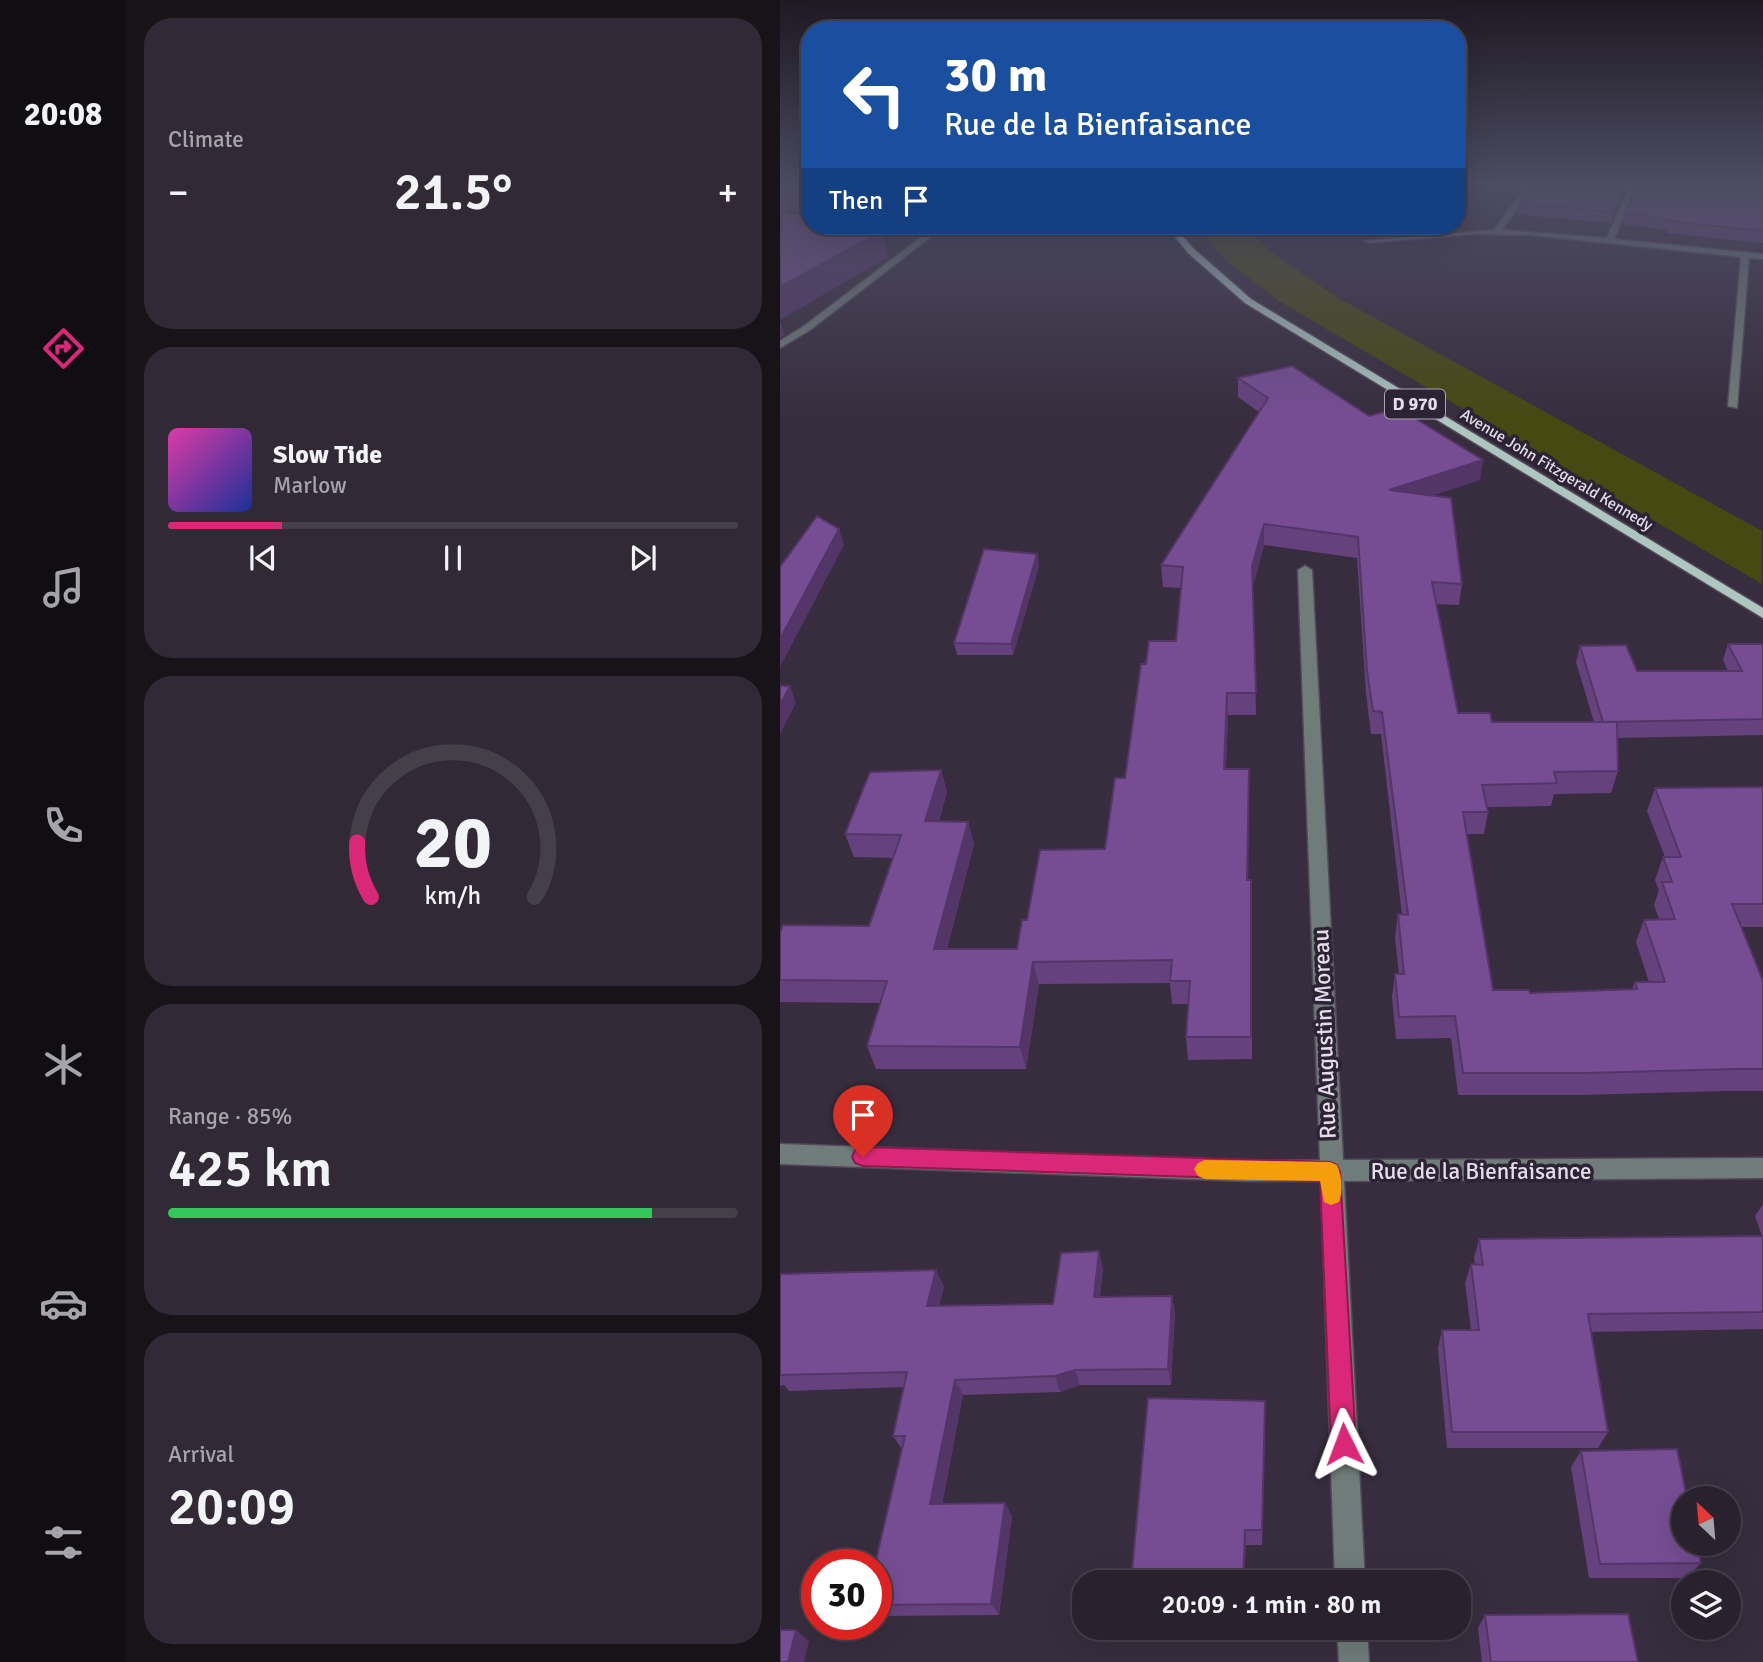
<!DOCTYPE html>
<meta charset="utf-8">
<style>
:root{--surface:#29222e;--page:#312a36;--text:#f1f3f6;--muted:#a5a4aa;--line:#453f4a;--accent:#db2777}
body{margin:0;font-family:Signika,sans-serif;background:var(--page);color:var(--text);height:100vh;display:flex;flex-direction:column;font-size:26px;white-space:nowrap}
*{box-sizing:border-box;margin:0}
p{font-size:23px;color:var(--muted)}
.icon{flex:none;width:38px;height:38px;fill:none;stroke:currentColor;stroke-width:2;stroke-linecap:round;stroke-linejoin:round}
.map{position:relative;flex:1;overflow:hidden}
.details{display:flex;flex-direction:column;gap:18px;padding:18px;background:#171319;width:654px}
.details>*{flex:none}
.guide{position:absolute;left:21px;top:21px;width:665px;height:214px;border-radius:28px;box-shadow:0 7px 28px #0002,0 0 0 2px var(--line);background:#1a4fa0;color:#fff;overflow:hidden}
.needle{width:46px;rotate:334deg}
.controls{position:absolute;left:891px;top:1486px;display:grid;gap:14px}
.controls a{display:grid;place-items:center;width:70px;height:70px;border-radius:50%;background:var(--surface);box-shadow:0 7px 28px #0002,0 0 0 2px var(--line);font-size:35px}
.speed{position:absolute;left:21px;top:1549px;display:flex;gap:14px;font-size:35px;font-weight:700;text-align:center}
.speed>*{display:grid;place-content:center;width:91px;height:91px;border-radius:50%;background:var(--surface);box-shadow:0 7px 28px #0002,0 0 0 2px var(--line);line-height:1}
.speed .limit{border:10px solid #d22;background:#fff;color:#111}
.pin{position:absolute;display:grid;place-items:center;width:60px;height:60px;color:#fff;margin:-72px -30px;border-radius:50% 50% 50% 0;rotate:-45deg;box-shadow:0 0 7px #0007}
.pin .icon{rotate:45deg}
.me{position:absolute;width:77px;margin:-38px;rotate:357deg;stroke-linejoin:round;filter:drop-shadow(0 0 5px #0008)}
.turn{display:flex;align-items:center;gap:24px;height:147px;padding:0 28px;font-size:32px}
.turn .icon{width:91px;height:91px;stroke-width:2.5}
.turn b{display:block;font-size:49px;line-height:60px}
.then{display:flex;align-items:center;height:66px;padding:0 28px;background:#0003;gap:14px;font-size:26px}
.big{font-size:52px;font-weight:600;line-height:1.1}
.details .tile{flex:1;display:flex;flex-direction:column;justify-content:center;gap:10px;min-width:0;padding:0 24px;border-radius:28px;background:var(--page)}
.details .dial{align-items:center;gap:0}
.dial svg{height:182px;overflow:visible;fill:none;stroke:var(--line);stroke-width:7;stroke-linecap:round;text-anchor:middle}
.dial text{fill:var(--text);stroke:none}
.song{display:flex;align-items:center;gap:21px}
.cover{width:84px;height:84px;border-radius:10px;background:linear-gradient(135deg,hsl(320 70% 55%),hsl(230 70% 35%))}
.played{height:7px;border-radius:4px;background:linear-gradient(90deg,var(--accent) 20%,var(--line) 20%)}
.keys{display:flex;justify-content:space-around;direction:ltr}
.heat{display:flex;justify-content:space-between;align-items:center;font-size:38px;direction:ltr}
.charge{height:10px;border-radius:5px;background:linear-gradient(90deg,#34c759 85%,var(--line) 0)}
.trip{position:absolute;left:292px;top:1570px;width:399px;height:70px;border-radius:28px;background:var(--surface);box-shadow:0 7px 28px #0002,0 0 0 2px var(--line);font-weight:600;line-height:70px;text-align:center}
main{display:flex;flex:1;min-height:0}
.tab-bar{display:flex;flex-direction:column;width:126px;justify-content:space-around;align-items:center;background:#100e12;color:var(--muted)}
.tab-bar .icon{width:49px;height:49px}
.tab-bar .current{color:var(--accent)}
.tab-bar b{font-size:32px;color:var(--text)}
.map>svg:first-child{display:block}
.green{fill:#474912}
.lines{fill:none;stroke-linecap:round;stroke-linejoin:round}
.minor-casing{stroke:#534959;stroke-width:3}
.major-casing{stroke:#534959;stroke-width:3}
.minor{fill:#707c79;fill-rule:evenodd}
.major{fill:#adc6c0;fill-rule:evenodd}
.wall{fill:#65427e}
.shaded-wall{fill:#533667}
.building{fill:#764d93;stroke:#533667;stroke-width:2}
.route{fill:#db2777;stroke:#8e194d;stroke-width:2}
.slow{fill:#f59e0b}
.labels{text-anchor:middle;stroke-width:7;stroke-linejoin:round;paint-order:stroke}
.far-street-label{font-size:16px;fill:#e4dde9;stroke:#2d2334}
.shield{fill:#2d2334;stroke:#ada5b3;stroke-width:2}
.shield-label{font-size:18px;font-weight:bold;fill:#e4dde9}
.near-street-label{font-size:23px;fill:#e4dde9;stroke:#2d2334}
</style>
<main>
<nav class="tab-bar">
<b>20:08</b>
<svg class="icon current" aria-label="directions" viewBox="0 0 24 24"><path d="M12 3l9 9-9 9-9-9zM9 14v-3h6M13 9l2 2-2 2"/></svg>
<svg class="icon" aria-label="music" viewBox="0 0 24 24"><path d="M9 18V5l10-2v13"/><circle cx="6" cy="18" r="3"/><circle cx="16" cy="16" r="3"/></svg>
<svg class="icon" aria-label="phone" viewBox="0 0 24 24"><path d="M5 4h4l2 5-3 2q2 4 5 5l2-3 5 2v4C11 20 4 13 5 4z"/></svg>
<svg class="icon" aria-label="climate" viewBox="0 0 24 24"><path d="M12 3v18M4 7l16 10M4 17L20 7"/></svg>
<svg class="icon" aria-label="car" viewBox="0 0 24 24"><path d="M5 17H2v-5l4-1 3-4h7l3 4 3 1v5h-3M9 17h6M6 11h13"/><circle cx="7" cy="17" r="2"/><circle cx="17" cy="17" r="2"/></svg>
<svg class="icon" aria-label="filters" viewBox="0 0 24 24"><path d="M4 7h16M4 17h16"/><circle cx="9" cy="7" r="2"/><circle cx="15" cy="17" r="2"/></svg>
</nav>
<section class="details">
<div class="tile"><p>Climate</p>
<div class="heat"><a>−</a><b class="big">21.5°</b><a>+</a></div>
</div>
<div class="tile">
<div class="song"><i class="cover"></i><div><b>Slow Tide</b><p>Marlow</p></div></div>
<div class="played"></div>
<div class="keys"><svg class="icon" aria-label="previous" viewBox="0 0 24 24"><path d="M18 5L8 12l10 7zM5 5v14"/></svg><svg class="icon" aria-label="pause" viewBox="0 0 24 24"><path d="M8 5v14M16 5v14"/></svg><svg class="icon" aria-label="next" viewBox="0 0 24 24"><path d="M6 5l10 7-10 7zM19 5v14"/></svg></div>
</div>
<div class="tile dial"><svg viewBox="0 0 100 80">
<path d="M14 69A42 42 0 1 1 86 69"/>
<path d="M14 69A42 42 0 0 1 8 45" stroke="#db2777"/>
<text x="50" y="56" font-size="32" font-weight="700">20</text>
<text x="50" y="72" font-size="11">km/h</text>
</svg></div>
<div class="tile"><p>Range · 85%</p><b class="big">425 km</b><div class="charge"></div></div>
<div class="tile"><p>Arrival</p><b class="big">20:09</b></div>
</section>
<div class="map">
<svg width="983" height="1662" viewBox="0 0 983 1662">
<rect width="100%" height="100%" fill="#372d3e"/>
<polygon class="green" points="414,226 467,226 489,251 560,299 982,531 982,584 499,301 449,263"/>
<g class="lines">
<g class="minor-casing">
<g id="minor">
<polygon points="705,186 712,186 714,190 707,192"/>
<polygon points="737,186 744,186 749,193 722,230 827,238 849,186 856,186 834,239 983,254 983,259 969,258 957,408 948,406 961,257 750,235 695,234 588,243 584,241 714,230 741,193"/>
<polygon points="156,226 165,226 30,330 0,348 0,341 24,326"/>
<polygon points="525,566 532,570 563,1160 983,1158 983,1178 564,1181 585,1582 555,1582 541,1181 468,1181 0,1164 0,1144 468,1161 540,1160 518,570"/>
<polygon points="557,1628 587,1628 589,1662 559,1662"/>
</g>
</g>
<g class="major-casing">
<polygon id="major" points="386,226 394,226 414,249 471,299 983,608 983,618 465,303 408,253"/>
</g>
<use href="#minor" class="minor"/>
<use href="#major" class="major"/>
</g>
<g class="wall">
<polygon points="0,186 30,186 30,213 0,210"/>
<polygon points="746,186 846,186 831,223 737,214 739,203 748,189"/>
<polygon points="983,186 983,243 886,233 887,230 843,224 845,213"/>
<polygon points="458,378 589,416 700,480 653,495 682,584 679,605 656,604 678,713 712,722 814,722 796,662 800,646 857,671 948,671 943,660 948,644 983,644 983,735 837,738 838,771 831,793 774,794 771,806 707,807 708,812 704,834 687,834 713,990 750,993 852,989 855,982 869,982 856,942 864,920 879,919 874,905 879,890 875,880 883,857 885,857 867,811 875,788 983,787 983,927 961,927 983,981 983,1091 943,1091 800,1095 678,1095 671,1038 616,1039 612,997 615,974 619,974 615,937 618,914 622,915 601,734 591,734 586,693 577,558 484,545 473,586 476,715 448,715 446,769 469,769 468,880 472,902 472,1059 408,1060 406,1037 409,1004 392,1004 390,983 259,984 246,1069 96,1069 87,1046 100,1003 0,1002 0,933 89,926 113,858 74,857 65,834 161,770 167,792 159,821 188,822 194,844 167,949 237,949 247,920 325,849 345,778 366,664 396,641 401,588 383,587 381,565 479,412 458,397"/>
<polygon points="257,554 259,566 233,655 177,655 174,643"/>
<polygon points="983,1204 983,1329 811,1332 828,1432 818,1448 667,1448 658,1348 662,1330 691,1330 685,1283 691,1264 695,1265 694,1258 699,1239 982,1236 975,1216"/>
<polygon points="323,1268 320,1297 392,1296 395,1313 391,1385 300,1385 280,1392 183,1395 162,1504 232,1516 219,1615 98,1616 96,1614 96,1605 122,1449 113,1436 124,1387 9,1391 4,1385 0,1386 0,1274 156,1270 164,1287 159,1306 273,1304"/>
<polygon points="485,1419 482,1545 466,1545 351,1582"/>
<polygon points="801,1451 921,1563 907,1578 809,1578 791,1467"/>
<polygon points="705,1615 858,1662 702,1662 698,1628"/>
</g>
<g class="shaded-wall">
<polygon points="844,186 846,186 831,223 833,212"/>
<polygon points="60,226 73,226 77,245 102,231 108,257 0,320 5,335 0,338 0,287"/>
<polygon points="703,460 700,480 608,510 609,490"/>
<polygon points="484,524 484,545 473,587 472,566"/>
<polygon points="59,529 64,545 0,667 0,639"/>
<polygon points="257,554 259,566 233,655 231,644"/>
<polygon points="10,686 16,703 0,734 0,705"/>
<polygon points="447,693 448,715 445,791 444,769"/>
<polygon points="469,769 469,792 468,903 467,880"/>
<polygon points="161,770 167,792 152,844 145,821"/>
<polygon points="188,822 194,844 161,971 154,949"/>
<polygon points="253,962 259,984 246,1069 240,1047"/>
<polygon points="319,1251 323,1268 318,1313 314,1297"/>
<polygon points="156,1270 164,1287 155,1322 147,1306"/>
<polygon points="392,1296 395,1313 391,1385 388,1369"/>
<polygon points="295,1370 300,1385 280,1392 275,1376"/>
<polygon points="175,1380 183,1395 159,1517 150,1504"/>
<polygon points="485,1401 485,1419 482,1545 482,1530"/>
<polygon points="225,1503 232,1516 219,1615 211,1604"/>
<polygon points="465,1530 466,1545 464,1582 463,1582"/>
<polygon points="16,1630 29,1641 24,1662 8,1662"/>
</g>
<g class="building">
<polygon points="0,186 30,186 30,194 0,191"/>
<polygon points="751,186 844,186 833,212 739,203"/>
<polygon points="857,186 983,186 983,231 889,221 889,219 845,213"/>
<polygon points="0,212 30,215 30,226 60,226 59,227 102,231 0,287"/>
<polygon points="512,366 589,416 618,408 703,460 609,490 671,498 682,584 652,582 678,713 710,713 712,722 837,722 838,771 774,772 777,783 702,785 708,812 683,812 713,990 749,990 750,993 857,989 855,982 885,982 864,920 895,919 882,882 892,882 883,857 901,857 875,788 983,787 983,904 952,904 983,981 983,1069 954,1069 807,1073 683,1073 675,1016 619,1017 615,974 624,974 618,914 628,915 602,712 593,711 587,671 578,537 484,524 472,566 476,693 447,693 444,769 469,769 467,880 471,880 471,1037 406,1037 410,981 390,981 392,960 253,962 240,1047 87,1046 107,981 0,980 0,933 3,925 89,926 121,835 65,834 90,772 161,770 145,821 188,822 154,949 237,949 242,920 247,920 260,850 325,849 335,778 345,778 361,664 366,664 369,641 396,641 403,567 381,565 488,398 458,378"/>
<polygon points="37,516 59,529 0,639 0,567"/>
<polygon points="204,549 257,554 231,644 174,643"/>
<polygon points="948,644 983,644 983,719 823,722 800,646 846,645 857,671 962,671"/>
<polygon points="0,686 10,686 0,705"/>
<polygon points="983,1236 983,1312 808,1314 828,1432 672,1432 662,1330 699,1330 691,1264 703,1265 699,1239"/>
<polygon points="319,1251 314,1297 392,1296 388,1369 295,1370 275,1376 175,1380 150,1504 225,1503 211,1604 96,1605 95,1564 125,1436 113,1436 127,1372 0,1375 0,1274 156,1270 147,1306 273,1304 281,1253"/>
<polygon points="368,1398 485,1401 482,1530 465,1530 463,1582 351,1582"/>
<polygon points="897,1449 907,1498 903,1498 903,1544 917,1544 921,1563 820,1564 801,1451"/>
<polygon points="848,1614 858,1662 711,1662 705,1615"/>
<polygon points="0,1630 16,1630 8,1662 0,1662"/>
</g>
<linearGradient id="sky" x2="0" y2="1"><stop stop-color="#1e1922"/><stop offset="0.44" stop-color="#4d4c63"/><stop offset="1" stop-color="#4d4c63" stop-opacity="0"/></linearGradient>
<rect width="983" height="419" fill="url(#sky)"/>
<polygon class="route" points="83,1147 550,1162 557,1165 560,1172 576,1444 572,1453 564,1457 555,1453 551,1444 540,1181 83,1166 75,1163 72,1157 75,1150"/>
<path class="slow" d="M425,1160L550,1162L557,1165C562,1176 563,1191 559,1202L551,1205L544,1202L540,1181L425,1179L418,1176L414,1169L418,1163Z"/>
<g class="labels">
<g class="far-street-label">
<text transform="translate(777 469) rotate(31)" y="6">Avenue John Fitzgerald Kennedy</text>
</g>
<rect class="shield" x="605" y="389.5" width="60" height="29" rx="5"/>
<g class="shield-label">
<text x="635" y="410">D 970</text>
</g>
<g class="near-street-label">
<text transform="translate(544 1034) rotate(-92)" y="8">Rue Augustin Moreau</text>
<text x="701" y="1179">Rue de la Bienfaisance</text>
</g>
</g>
</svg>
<div class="controls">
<a><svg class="needle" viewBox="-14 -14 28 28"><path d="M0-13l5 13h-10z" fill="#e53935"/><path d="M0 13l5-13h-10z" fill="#a5a4aa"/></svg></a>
<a><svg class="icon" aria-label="layers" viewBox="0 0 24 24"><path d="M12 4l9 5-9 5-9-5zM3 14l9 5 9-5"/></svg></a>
</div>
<div class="speed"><div class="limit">30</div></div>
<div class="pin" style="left:83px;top:1157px;background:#d93025"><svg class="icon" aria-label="arrive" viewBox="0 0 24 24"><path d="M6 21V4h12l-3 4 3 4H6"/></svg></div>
<svg class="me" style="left:564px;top:1444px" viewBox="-20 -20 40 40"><path d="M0-17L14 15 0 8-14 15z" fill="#db2777" stroke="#fff" stroke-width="4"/></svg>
<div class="trip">20:09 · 1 min · 80 m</div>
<div class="guide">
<div class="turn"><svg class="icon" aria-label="left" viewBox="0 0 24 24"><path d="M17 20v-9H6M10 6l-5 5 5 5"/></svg><div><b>30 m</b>Rue de la Bienfaisance</div></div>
<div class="then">Then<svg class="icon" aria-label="arrive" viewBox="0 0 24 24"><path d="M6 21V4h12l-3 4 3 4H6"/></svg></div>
</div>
</div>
</main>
